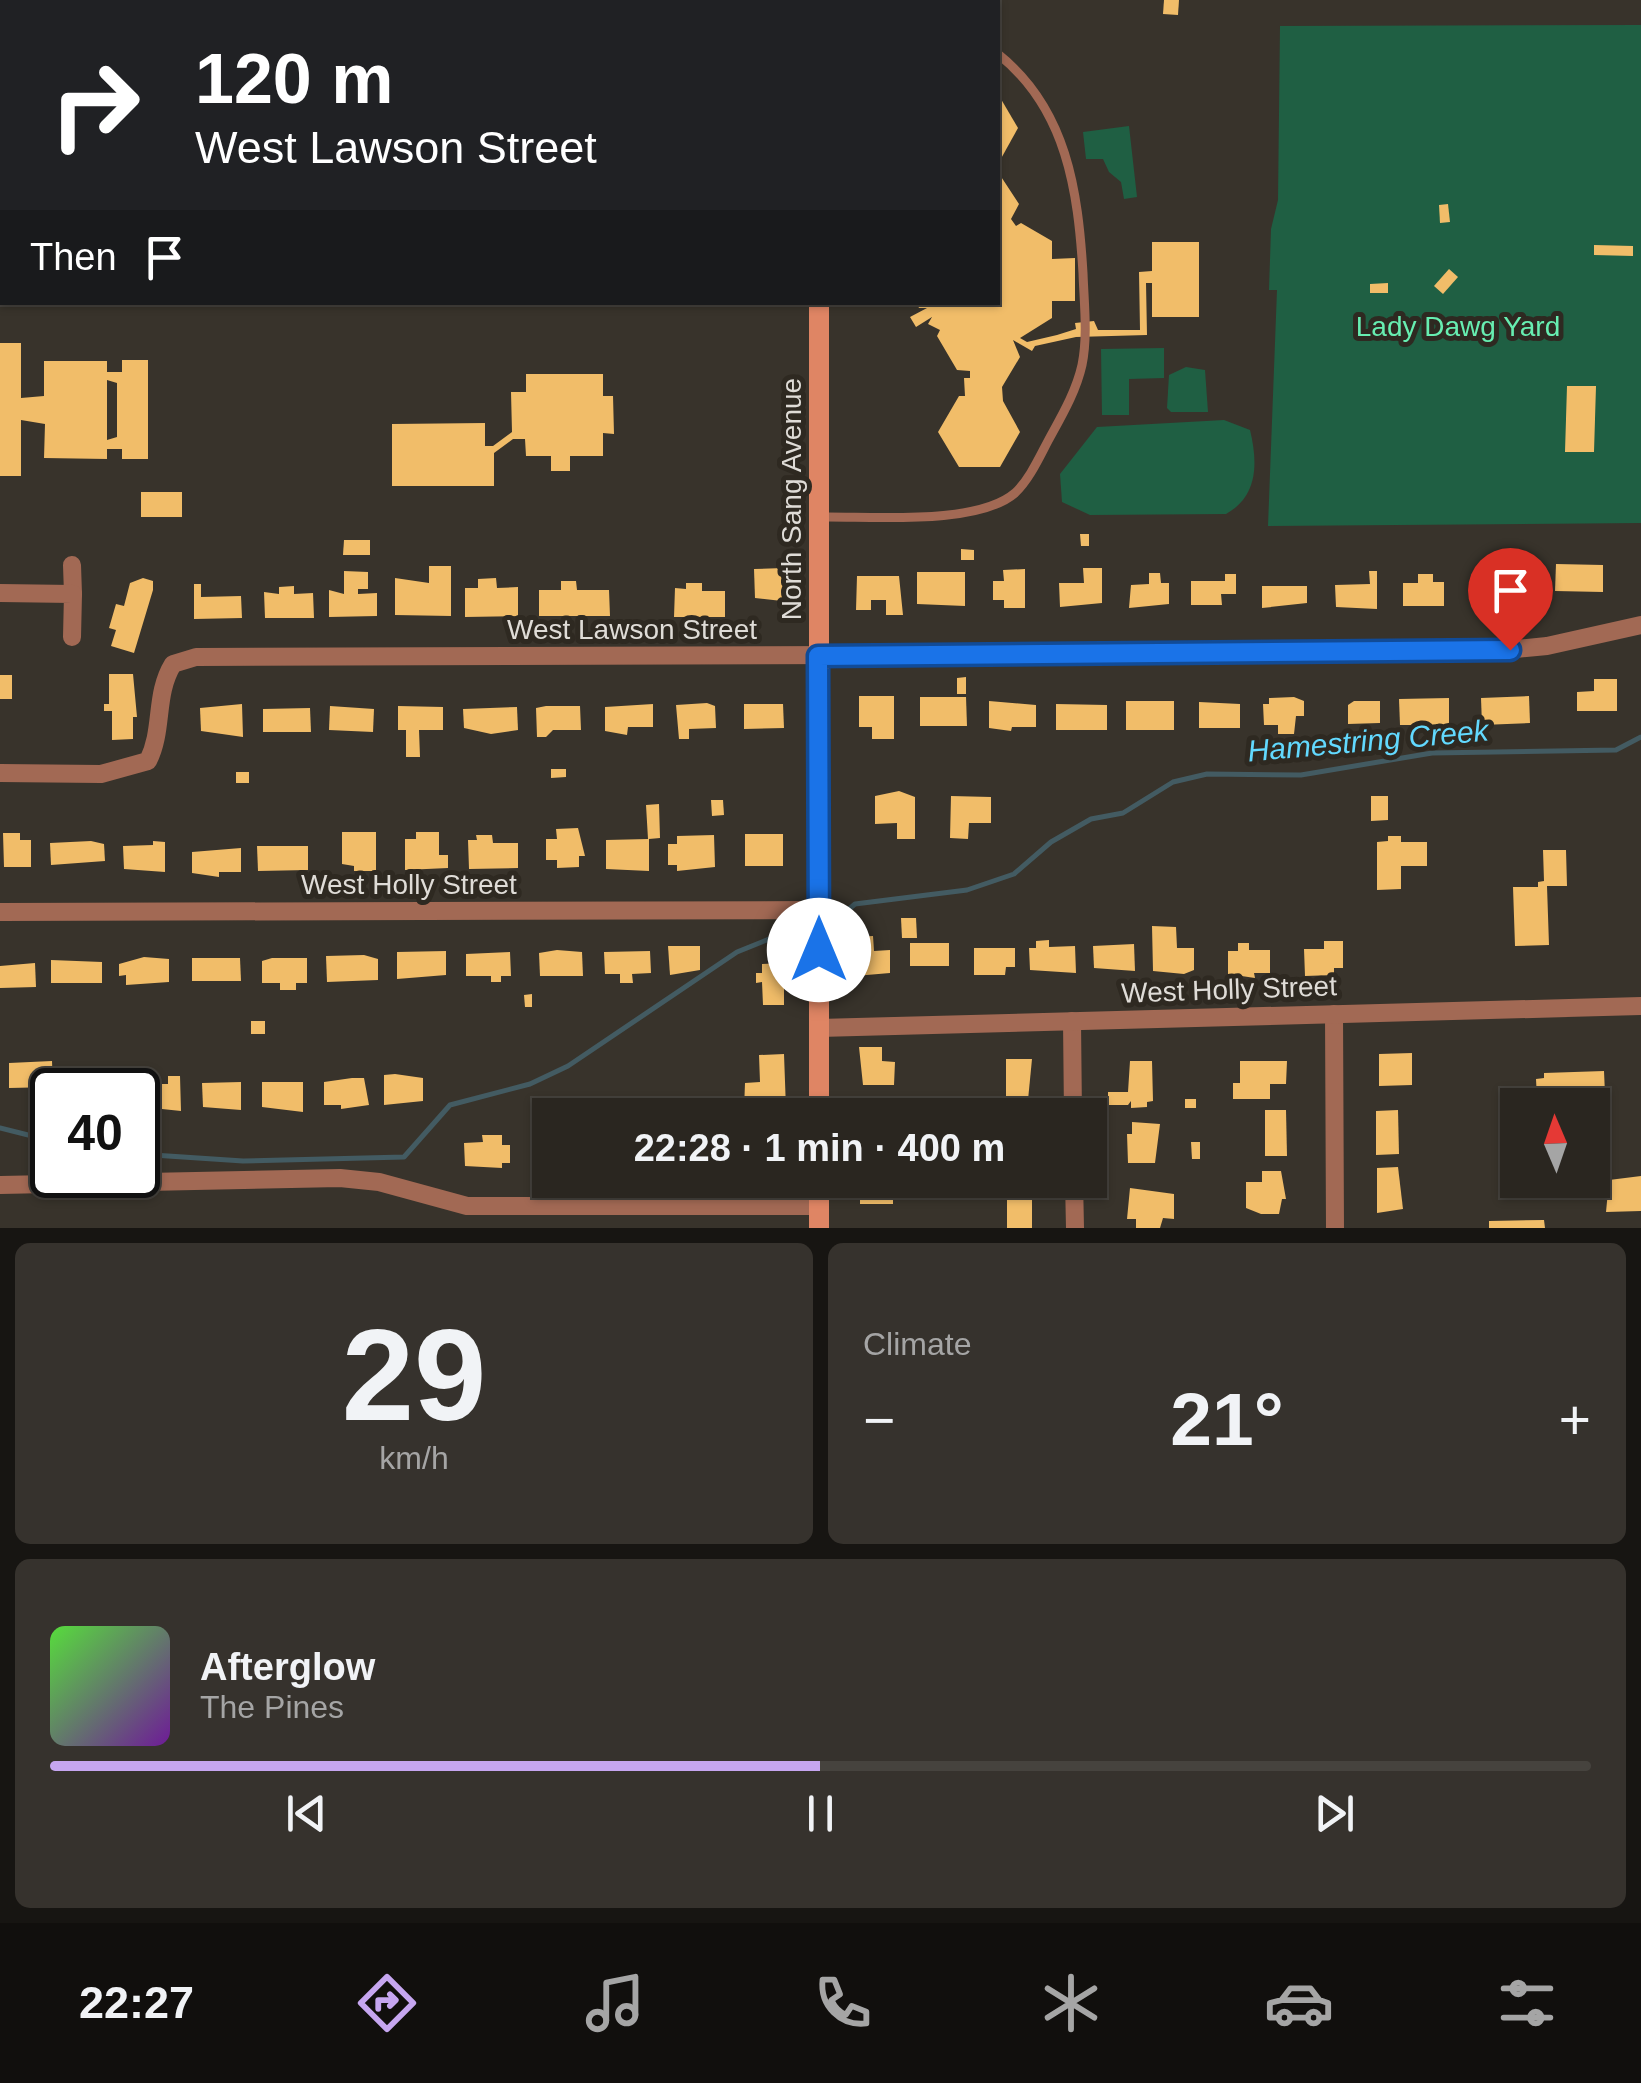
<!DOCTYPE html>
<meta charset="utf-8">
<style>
:root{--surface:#2a2620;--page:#36322d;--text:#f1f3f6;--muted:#a5a5a5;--line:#46433e;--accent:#c6a6f0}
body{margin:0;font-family:Helvetica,sans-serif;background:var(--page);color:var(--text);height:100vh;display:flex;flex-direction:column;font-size:38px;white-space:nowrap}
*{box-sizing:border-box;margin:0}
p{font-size:32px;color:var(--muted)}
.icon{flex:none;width:55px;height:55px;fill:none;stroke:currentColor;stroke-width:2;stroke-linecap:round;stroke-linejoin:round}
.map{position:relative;height:1228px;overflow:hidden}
.drawer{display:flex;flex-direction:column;gap:15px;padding:15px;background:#171512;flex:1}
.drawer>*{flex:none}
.top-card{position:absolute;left:0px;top:0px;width:1000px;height:305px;box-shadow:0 2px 8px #0004,0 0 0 2px var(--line);background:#202124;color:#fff;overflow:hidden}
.needle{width:65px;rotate:358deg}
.controls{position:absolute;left:1500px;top:1088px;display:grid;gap:20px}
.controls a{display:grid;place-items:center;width:110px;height:110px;border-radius:0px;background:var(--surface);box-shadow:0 2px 8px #0004,0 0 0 2px var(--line);font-size:50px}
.speed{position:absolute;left:30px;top:1068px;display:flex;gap:20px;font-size:50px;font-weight:700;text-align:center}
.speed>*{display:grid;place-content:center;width:130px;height:130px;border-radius:50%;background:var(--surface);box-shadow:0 2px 8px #0004,0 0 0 2px var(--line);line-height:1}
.speed .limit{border:5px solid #111;border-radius:15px;background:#fff;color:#111}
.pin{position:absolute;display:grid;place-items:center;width:85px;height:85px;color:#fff;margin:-102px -42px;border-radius:50% 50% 50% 0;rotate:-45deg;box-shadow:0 0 10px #0007}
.pin .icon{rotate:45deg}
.me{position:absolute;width:110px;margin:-55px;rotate:0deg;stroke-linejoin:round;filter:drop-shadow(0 0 8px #0008)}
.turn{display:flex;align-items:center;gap:35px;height:210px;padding:0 30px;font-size:45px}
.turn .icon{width:130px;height:130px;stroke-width:2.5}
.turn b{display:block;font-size:70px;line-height:85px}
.then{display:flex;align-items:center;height:95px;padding:0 30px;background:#0003;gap:20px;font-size:38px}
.big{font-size:75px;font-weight:700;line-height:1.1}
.drawer .tile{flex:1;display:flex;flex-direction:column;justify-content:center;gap:15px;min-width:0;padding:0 35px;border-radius:15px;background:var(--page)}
.drawer .dial{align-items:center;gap:0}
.dial b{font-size:130px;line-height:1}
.song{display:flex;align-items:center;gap:30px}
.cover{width:120px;height:120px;border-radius:15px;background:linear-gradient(135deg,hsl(110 70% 55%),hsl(280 70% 35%))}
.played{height:10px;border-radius:5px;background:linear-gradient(90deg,var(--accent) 50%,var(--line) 50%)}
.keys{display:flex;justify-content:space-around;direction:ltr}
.heat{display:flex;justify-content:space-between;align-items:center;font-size:55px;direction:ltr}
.drawer .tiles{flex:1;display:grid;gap:15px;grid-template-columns:1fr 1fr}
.tile:last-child{grid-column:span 2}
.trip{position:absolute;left:532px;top:1098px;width:575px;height:100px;border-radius:0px;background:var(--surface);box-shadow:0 2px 8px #0004,0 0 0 2px var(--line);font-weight:700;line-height:100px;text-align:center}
.tabs{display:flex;height:160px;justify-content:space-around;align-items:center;background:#110f0d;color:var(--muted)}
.tabs .icon{width:70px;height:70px}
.tabs .on{color:var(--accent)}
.tabs b{font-size:45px;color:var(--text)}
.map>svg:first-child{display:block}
.green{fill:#1f5f43}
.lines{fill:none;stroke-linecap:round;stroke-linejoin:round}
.stream{stroke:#435b62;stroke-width:5}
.building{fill:#f1bd69;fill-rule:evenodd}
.lane{stroke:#a26954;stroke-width:9}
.street{stroke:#a26954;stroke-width:18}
.secondary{stroke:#df8564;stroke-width:20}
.route-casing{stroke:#114b97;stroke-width:25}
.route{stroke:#1a73e8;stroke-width:18}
.labels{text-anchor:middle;stroke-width:10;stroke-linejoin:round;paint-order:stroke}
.park-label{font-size:28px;fill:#67eeb1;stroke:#2e2921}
.street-label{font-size:28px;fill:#dfdcd7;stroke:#2e2921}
.water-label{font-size:30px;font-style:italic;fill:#62d9fe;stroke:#2e2921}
</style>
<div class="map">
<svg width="1641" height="1228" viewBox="0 0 1641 1228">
<rect width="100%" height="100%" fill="#38332b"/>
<g class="green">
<polygon points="1641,25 1641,523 1268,526 1277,290 1269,290 1271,229 1278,200 1280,26"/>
<polygon points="1129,126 1137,197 1124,199 1121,182 1109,172 1103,159 1086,159 1083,132"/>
<polygon points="1164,348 1164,378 1129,379 1129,415 1102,415 1101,349"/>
<polygon points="1186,367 1205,370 1208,412 1171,412 1167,408 1169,375"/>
<path d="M1224,420L1250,430C1258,463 1258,496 1226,514L1090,515L1062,502L1060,474L1097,427Z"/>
</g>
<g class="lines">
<g class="stream">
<polyline points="835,921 855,904 967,890 1014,874 1051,842 1091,819 1123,813 1173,782 1207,774 1301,775 1432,753 1616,750 1641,737"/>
<polyline points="0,1128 52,1141"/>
<polyline points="138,1154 243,1161 404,1157 450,1105 530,1084 568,1066 737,952 784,933"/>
</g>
</g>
<g class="building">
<polygon points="1164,0 1179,0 1178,15 1163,14"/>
<polygon points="998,94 1018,128 998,164"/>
<polygon points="998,172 1019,204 1011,219 1016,226 1021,223 1052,241 1052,259 1075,258 1075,301 1052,301 1052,318 1020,338 1027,342 1057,335 1076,329 1075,323 1094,321 1098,330 1140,330 1139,272 1152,271 1152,242 1199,242 1199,317 1152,317 1152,283 1146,283 1147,335 1076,337 1035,346 1032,351 1013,340 1020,357 1002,387 1003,401 1020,432 1000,467 959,467 938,432 959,396 965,396 964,378 970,378 970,371 957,370 937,336 940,330 928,324 932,317 916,327 910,317 927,308 919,308 916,302 998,302"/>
<polygon points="1448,204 1450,222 1440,223 1439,205"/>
<polygon points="1594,245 1633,246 1633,256 1594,255"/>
<polygon points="1449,269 1458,277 1443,294 1434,286"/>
<polygon points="1388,283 1388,293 1370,293 1370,284"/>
<path d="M0,343H21V398L44,396V361H107V372H122V360H148V459H122V449H107V459L44,458L45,424L21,420V476H0ZM107,380L117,383V437L107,440Z"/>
<polygon points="526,374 603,374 603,396 613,396 614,434 603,433 603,456 570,456 570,471 551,471 551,456 526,456 525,439 513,439 494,453 494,486 392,486 392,424 485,423 485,446 493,446 512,432 511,392 526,392"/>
<polygon points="1567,386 1596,386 1594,452 1565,452"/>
<rect x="141" y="492" width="41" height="25"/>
<polygon points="1080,534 1089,534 1089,546 1081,546"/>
<polygon points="344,540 370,540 370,555 343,555"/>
<polygon points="961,549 974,550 974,560 961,560"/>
<polygon points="1556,564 1603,565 1603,592 1555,591"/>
<polygon points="429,566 451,566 451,616 395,615 395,578 429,583"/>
<polygon points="784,568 782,601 755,598 754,569"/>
<polygon points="1083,568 1102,568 1102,603 1060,607 1059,583 1084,583"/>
<polygon points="1025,569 1025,608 1004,608 1004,600 993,600 993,581 1004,581 1003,570"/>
<polygon points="344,571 368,572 368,589 358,589 358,594 377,593 377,616 329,617 329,590 344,594"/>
<polygon points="1369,571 1377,571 1377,609 1336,607 1335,585 1370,584"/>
<polygon points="917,572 965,572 965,606 917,604"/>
<polygon points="1149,573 1160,573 1161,583 1169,583 1169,604 1129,608 1131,585 1149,584"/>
<polygon points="1225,574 1236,574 1236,594 1221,594 1222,605 1191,605 1191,581 1225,581"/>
<polygon points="1418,574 1433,574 1433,582 1444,582 1444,606 1403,606 1403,583 1418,583"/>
<polygon points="857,576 899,576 903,615 886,615 886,600 871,600 871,610 856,610"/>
<polygon points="143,578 153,581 153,590 134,653 111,646 116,630 109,628 116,604 124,606 130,583"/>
<polygon points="496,578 497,588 518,587 518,616 465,617 465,588 478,588 478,579"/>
<polygon points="1478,580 1523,580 1523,607 1477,602"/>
<polygon points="561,581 576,581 577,590 609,590 610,616 539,616 539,590 561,590"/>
<polygon points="686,583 702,583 702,591 725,591 725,617 674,617 675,588 686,589"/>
<polygon points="194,584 201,584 201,597 241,596 242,618 194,619"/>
<polygon points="294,586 294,594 313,593 314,618 265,618 264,592 279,594 279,587"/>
<polygon points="1262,586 1307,586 1307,603 1262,608"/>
<polygon points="109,674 133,674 137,717 133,717 133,739 112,740 112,711 104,711 104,704 109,704"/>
<rect x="0" y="675" width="12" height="24"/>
<polygon points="966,677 966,694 957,694 957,678"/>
<polygon points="1594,679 1617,679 1617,711 1577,711 1577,692 1594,691"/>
<polygon points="859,696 894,696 894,739 872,739 872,727 859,727"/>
<polygon points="1529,696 1530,723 1482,725 1481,698"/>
<polygon points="920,697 966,697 967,726 920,726"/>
<polygon points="1294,697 1304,701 1304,716 1296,716 1294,734 1278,734 1278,725 1264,725 1263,704 1269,704 1269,698"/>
<polygon points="1449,698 1449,725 1400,725 1399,699"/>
<polygon points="989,701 1036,705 1036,727 1012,727 1011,731 989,728"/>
<rect x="1126" y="701" width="48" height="29"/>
<polygon points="1354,701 1380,701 1380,723 1348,724 1348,705"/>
<polygon points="1199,702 1240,704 1240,728 1199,728"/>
<polygon points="707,703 715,706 716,728 689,729 689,739 679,739 676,705"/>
<polygon points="242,704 243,737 201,731 200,708"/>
<polygon points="653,704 653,727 628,727 627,735 605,731 605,707"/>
<polygon points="744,704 783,704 784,728 744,729"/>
<polygon points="1056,704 1107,705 1107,730 1056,730"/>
<polygon points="330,706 374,709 373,732 329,730"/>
<polygon points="398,706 443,707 443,730 419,730 420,757 406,757 406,730 398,730"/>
<polygon points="546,706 580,706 581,730 553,730 546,737 537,737 536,708"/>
<polygon points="517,707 518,730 491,734 464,728 463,709"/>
<polygon points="310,708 311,732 263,732 263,709"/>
<polygon points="551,769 566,769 566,777 551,778"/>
<rect x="236" y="772" width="13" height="11"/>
<polygon points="899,791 915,797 915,839 897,839 897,823 875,824 875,796"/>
<polygon points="951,796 991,797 991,823 969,823 968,839 950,838"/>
<polygon points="1371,796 1388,796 1388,820 1371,821"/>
<polygon points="711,800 723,800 724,815 712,816"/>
<polygon points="659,804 660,838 649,839 649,871 606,869 606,840 648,839 646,805"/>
<polygon points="578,828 585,856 579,856 579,867 557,868 557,860 546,860 546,839 557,839 556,829"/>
<polygon points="342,832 376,832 376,871 354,871 354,866 342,864"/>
<polygon points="416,832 439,832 439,855 448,855 448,868 405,870 405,839 416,839"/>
<polygon points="3,833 20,833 20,840 31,840 31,867 4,867"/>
<rect x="745" y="834" width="38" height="32"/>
<polygon points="476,835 492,835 493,843 518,843 518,868 469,869 468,840 477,840"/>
<polygon points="714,835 715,867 677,871 677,865 668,865 668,844 677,844 677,836"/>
<polygon points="1388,836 1401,836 1401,842 1427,842 1427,866 1401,866 1401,889 1377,890 1377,842 1388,841"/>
<polygon points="91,841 104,844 105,861 51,865 50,843"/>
<polygon points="153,841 165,842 165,872 124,869 123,846 153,845"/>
<polygon points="257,846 308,846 308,870 258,871"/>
<polygon points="241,848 241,872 219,872 219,877 192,873 192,852"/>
<polygon points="1543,850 1566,850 1567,886 1547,886 1549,945 1515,946 1513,887 1538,887 1538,882 1544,881"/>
<polygon points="901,918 916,918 917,938 902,938"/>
<polygon points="1152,926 1176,927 1177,948 1194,948 1194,970 1184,974 1153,971"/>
<polygon points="873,936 874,951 890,950 890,973 855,976 855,937"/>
<polygon points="1049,940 1049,947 1075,946 1076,973 1030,970 1029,948 1036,948 1036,941"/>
<polygon points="1324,941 1343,941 1343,968 1334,968 1334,975 1305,976 1304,949 1324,949"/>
<rect x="910" y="943" width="39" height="23"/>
<polygon points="1238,943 1249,943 1249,950 1270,950 1270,973 1254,973 1255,978 1228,974 1228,951 1238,951"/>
<polygon points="1134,944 1135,971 1094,968 1093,946"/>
<polygon points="668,946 700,946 700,970 670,975"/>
<polygon points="974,948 1015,948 1015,967 1006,967 1005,975 974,975"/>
<polygon points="557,950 582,952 583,976 540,976 539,953"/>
<polygon points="446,951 446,975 397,979 397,952"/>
<polygon points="650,951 651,973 632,974 633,983 620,983 620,974 605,974 604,952"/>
<polygon points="510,952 511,976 501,976 501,982 491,982 491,976 466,976 466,954"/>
<polygon points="364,955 378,959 378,980 327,982 326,956"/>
<polygon points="144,957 169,959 169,982 126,985 126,975 119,976 119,964"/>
<polygon points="192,958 240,958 241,981 192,981"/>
<polygon points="272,958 307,958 307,983 296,983 296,990 280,990 280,983 262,983 262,961"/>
<polygon points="51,960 102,962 102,983 51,983"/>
<polygon points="35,963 36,987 0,988 0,966"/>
<polygon points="784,963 784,1005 763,1005 762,982 756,983 756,973 762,973 762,964"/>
<polygon points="532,994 532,1007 525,1007 524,995"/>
<rect x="251" y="1021" width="14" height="13"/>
<polygon points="859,1047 882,1047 882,1061 895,1062 894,1085 863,1085"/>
<polygon points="1412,1053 1412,1085 1379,1086 1379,1054"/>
<polygon points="784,1054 786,1109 744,1110 745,1083 760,1082 759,1055"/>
<polygon points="1006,1059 1032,1059 1028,1100 1006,1100"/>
<polygon points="52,1061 53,1087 9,1088 9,1063"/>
<polygon points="1130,1061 1152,1061 1153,1101 1147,1102 1147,1107 1131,1108 1131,1101 1128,1105 1108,1105 1108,1092 1128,1092"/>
<polygon points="1240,1061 1287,1061 1286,1084 1270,1084 1270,1099 1233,1099 1233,1083 1240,1083"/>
<polygon points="121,1068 121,1090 84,1090 84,1084 92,1084 92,1070"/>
<polygon points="1604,1071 1605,1094 1537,1099 1536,1079 1544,1078 1544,1073"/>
<polygon points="395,1074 423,1078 423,1101 384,1105 384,1075"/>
<polygon points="168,1076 180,1076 181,1111 143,1107 143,1084 168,1084"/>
<polygon points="352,1078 364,1078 369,1105 341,1109 341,1105 324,1105 324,1082"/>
<polygon points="241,1082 241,1110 203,1107 202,1083"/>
<polygon points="262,1082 303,1082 303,1112 262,1107"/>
<polygon points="733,1097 734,1115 723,1115 722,1098"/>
<rect x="1185" y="1099" width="11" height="9"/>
<polygon points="858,1109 884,1109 884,1115 859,1115"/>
<polygon points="1265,1110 1286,1110 1287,1156 1265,1156"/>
<polygon points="1398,1110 1399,1154 1376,1155 1376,1111"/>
<polygon points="1132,1122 1160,1124 1155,1163 1128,1163 1127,1134 1132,1134"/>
<polygon points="482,1135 502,1135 502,1145 510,1145 510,1163 502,1163 502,1168 465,1166 464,1143 483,1142"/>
<polygon points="1191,1142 1200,1142 1200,1159 1192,1159"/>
<polygon points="1398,1167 1403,1209 1377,1213 1377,1168"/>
<polygon points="1262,1171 1281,1171 1286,1199 1282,1199 1279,1214 1261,1214 1246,1208 1246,1182 1262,1182"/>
<polygon points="1641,1176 1641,1211 1606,1212 1609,1180"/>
<rect x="860" y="1180" width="33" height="24"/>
<rect x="1007" y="1188" width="25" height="40"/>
<polygon points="1130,1188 1174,1194 1174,1219 1163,1218 1160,1228 1136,1228 1136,1219 1127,1219"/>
<polygon points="1544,1220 1545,1228 1489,1228 1489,1221"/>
</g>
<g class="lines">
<path class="lane" d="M821,517C870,516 977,526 1015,493C1029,480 1039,458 1048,441C1061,417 1076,392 1082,365C1088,336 1084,303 1083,273C1078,191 1067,109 998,54"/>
<g class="street">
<polyline points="388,0 388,2"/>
<polyline points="590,0 590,2"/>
<polyline points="0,170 2,170"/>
<polyline points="72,565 73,594"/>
<polyline points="0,593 73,594 72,637"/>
<path d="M0,773L101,774L148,761C164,729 154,695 173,664L196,657L1473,653L1547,646L1641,625"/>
<polyline points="0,912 819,910"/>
<polyline points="1334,1014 1335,1228"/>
<polyline points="1072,1021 1073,1115"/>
<polyline points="819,1028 1641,1006"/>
<polyline points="1074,1180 1075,1228"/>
<polyline points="0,1185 340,1178 379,1182 467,1206 819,1206"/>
</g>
<g class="secondary">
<polyline points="823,2 823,0"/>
<polyline points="819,302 819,1115"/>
<polyline points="819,1180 819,1228"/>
</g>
</g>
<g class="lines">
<g class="route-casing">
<polyline id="route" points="819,950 818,656 1510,650"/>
</g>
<use href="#route" class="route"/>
</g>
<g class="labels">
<g class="park-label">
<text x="1458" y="336">Lady Dawg Yard</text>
</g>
<g class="street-label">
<text transform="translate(791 499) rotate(-90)" y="10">North Sang Avenue</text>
<text x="632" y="639">West Lawson Street</text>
<text x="409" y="894">West Holly Street</text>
<text transform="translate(1229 989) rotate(-2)" y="10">West Holly Street</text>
</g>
<g class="water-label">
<text transform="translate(1368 741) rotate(-5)" y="10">Hamestring Creek</text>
</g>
</g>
</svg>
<div class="controls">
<a><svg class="needle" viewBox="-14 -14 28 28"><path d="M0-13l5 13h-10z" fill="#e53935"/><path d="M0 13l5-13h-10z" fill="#a5a5a5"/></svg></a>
</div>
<div class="speed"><div class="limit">40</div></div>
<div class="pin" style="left:1510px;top:650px;background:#d93025"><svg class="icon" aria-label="arrive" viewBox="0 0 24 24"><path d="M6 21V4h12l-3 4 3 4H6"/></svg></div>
<svg class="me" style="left:819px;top:950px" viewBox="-20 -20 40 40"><circle r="19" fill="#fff"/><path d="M0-13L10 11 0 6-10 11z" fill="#1a73e8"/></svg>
<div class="trip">22:28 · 1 min · 400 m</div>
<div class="top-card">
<div class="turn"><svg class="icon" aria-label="right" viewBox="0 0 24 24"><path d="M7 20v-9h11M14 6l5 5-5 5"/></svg><div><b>120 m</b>West Lawson Street</div></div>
<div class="then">Then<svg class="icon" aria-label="arrive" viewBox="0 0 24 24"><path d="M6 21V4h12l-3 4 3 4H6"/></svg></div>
</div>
</div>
<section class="drawer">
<div class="tiles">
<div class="tile dial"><b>29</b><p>km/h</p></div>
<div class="tile"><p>Climate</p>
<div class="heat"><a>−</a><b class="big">21°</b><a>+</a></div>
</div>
<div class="tile">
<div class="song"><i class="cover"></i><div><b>Afterglow</b><p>The Pines</p></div></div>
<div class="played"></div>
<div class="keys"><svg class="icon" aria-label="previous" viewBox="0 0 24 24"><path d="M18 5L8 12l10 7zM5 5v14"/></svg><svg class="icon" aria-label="pause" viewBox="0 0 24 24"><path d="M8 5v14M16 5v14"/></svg><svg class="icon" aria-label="next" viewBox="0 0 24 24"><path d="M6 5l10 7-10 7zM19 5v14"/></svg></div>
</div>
</div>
</section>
<nav class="tabs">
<b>22:27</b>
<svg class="icon on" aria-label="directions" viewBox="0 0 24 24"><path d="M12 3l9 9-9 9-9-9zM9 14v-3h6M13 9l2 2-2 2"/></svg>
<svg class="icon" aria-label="music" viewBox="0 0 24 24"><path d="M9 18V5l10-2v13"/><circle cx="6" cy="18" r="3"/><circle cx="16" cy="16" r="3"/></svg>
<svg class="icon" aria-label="phone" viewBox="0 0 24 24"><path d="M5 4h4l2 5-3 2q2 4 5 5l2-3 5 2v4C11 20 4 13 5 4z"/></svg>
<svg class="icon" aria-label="climate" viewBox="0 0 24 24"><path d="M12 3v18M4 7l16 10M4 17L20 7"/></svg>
<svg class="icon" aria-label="car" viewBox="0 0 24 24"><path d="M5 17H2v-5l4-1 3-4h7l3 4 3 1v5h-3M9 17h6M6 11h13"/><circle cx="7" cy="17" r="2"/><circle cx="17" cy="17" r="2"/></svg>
<svg class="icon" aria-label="filters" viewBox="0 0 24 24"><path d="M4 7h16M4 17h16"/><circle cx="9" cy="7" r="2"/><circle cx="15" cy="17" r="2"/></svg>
</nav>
